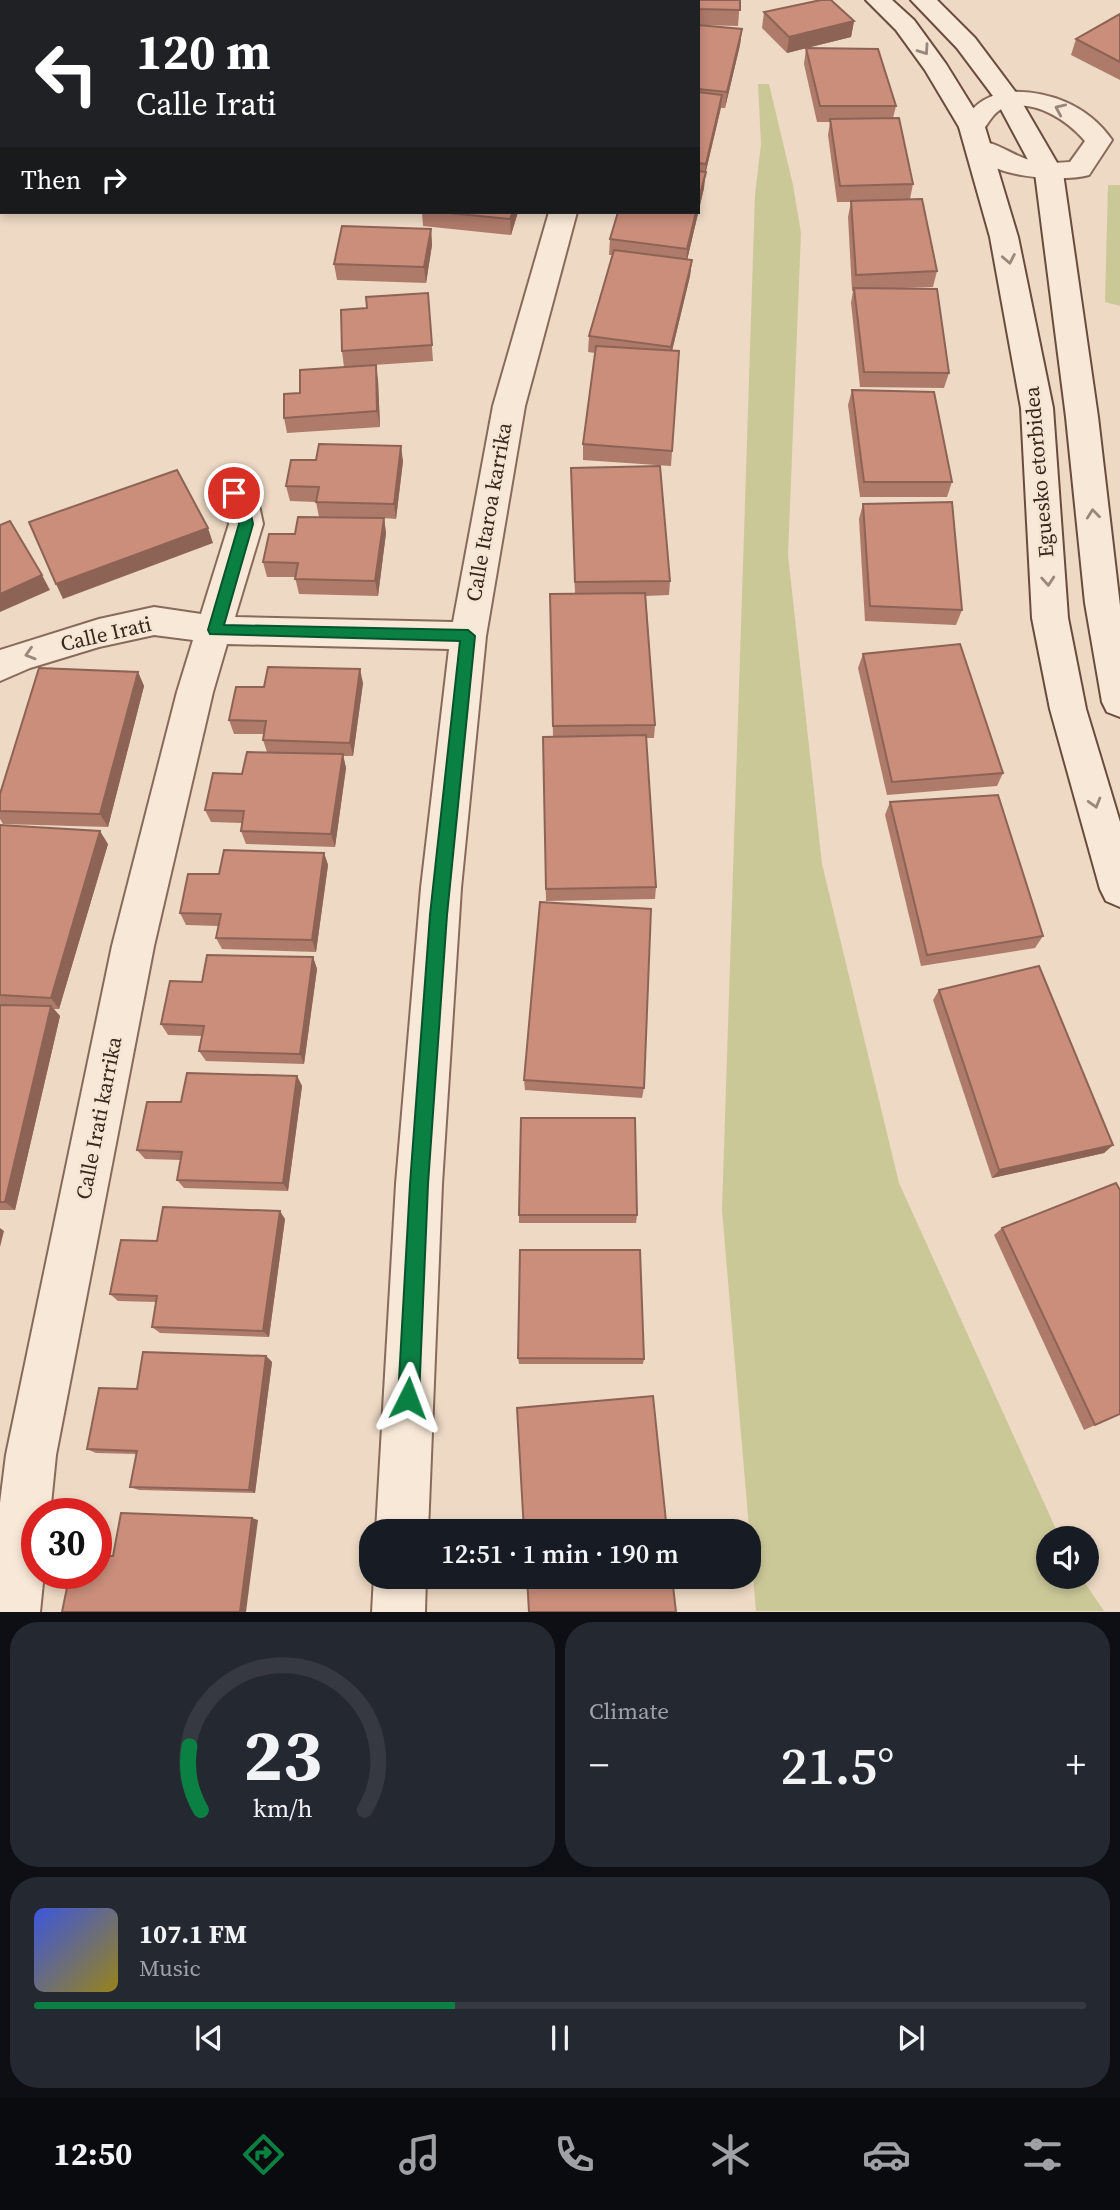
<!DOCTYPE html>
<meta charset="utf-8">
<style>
:root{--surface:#171b24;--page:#242831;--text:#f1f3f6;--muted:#9ea1a6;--line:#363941;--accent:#0b8043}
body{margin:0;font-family:"Source Serif 4",serif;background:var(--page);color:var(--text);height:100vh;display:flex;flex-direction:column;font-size:26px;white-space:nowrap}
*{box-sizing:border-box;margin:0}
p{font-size:23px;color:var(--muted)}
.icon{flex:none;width:38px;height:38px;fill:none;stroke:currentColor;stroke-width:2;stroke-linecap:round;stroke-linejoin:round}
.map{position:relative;height:1612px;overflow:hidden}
.drawer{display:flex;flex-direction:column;gap:10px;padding:10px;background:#0d0f14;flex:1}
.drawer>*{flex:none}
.banner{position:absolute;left:0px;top:0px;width:700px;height:214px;box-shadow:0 4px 10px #0003;background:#202124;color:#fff;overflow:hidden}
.fabs{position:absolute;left:1036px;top:1526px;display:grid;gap:14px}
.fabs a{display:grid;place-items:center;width:63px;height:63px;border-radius:50%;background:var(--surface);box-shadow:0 4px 10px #0003;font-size:35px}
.speed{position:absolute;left:21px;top:1498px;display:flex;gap:14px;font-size:35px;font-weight:700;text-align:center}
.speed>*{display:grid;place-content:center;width:91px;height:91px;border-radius:50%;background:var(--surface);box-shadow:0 4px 10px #0003;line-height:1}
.speed .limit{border:10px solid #d22;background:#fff;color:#111}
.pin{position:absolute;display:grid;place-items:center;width:60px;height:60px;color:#fff;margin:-30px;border:4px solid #fff;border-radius:50%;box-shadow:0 2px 7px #0007}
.me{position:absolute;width:77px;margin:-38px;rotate:3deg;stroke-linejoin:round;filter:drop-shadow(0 0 5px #0008)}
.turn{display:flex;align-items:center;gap:24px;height:147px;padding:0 21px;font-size:32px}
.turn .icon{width:91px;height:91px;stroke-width:2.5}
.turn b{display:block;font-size:49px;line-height:60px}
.then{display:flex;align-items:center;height:66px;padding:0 21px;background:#0003;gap:14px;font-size:26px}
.big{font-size:52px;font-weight:600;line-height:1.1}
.drawer .card{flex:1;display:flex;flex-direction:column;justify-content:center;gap:10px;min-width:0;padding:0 24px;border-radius:28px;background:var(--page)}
.drawer .dial{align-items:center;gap:0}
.dial svg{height:182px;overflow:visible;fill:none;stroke:var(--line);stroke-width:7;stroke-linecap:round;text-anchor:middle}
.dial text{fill:var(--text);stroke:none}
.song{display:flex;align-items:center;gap:21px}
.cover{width:84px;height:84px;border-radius:10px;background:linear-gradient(135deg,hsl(230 70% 55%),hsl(50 70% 35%))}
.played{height:7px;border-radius:4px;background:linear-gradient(90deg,var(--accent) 40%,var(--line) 40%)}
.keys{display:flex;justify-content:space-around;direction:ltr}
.heat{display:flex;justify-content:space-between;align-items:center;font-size:38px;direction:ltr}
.drawer .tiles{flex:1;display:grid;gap:10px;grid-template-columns:1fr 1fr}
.card:last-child{grid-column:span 2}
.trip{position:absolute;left:359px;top:1519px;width:402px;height:70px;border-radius:28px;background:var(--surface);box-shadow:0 4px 10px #0003;font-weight:600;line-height:70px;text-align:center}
.dock{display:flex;height:112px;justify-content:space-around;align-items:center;background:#090b0e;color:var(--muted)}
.dock .icon{width:49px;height:49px}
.dock .on{color:var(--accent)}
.dock b{font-size:32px;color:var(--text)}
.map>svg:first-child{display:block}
.green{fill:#cbc898}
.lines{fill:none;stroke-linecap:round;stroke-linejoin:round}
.street-casing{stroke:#876a5b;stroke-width:4}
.secondary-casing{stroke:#694c3e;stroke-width:4}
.street{fill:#f8e8d7;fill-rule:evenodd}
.secondary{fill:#f8e8d7;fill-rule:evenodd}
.wall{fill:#ae7a6a}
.shaded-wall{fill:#8d6356}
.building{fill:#ca8e7b;stroke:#8d6356;stroke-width:2}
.oneway{stroke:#98877a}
.route{fill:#0b8043;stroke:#07532c;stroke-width:2}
.labels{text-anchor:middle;stroke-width:5;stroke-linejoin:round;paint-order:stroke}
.street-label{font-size:21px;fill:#37261e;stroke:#f5e5d3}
</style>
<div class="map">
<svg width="1120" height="1612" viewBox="0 0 1120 1612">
<rect width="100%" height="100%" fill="#edd9c4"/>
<g class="green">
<polygon points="758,84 769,84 793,185 801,233 788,555 822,864 899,1183 1060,1538 1048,1538 1048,1577 1081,1577 1104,1611 756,1611 722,1210 755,195 761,144"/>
<polygon points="1108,185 1120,185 1120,306 1105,302"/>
</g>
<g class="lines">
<g class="street-casing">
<g id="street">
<rect x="599" y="0" width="24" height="2"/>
<path d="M1005,92C1047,89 1088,105 1112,140L1089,175C1057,183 987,177 967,148L971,142C992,137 1010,155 1030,160C1043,164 1057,163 1070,162L1085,141C1067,120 1034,98 1004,108C993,112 988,124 981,133L972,135L963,133L959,127C972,107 981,98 1005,92Z"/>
<polygon points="549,212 577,212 525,406 486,636 461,888 442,1184 428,1531 376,1531 396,1184 421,888 449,649 227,644 213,692 154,946 56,1455 50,1514 37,1514 37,1573 44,1573 40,1612 0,1612 0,1503 6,1455 112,946 177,692 193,640 154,635 99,647 30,668 0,681 0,650 99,619 154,607 201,614 229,524 226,507 218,493 222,485 234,481 246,485 259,505 263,524 235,617 453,622 493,406"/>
<polygon points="374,1577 426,1577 425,1612 372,1612"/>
</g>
</g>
<g class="secondary-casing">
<g id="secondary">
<polygon points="866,0 892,0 914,20 946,64 985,127 1018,237 1053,408 1068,618 1086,709 1120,822 1120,907 1106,901 1100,889 1050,709 1032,618 1021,408 990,237 959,127 925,70 896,30"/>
<polygon points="911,0 937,0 975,38 1017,94 1063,173 1098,417 1120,606 1120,717 1107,712 1102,702 1085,603 1066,417 1035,173 996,100 957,48"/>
</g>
</g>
<use href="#street" class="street"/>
<use href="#secondary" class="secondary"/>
</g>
<g class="wall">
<polygon points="489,0 543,0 542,2 510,2"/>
<polygon points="672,0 740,0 738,26 701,25 742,29 740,45 725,108 721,108 705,175 704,188 687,260 692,260 690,276 672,351 679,351 671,466 583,460 583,444 595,353 588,352 589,336 612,255 609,255 610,239 698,212 698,2 672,2"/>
<polygon points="764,12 854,21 851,37 806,48 896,106 893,118 913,184 910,199 937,271 933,287 903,288 949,373 944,388 860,387 851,303 853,291 852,291 848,217 851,202 837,202 828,135 830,122 817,122 804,64 806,48 787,53 762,28"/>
<polygon points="1120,14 1120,80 1071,55 1076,39"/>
<polygon points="422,212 518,212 511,235 423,226"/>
<polygon points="431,229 432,245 426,283 337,280 334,264"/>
<polygon points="428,293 433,361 344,367 342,351 367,308"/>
<polygon points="378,380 380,427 287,433 284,418 300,393"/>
<polygon points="852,390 952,482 947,497 860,497 848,405"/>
<polygon points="403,461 396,519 384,518 386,533 378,596 299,594 295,577 267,577 263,562 295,534 319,517 316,502 290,501 286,486"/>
<polygon points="571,468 670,581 669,595 646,596 655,725 654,738 646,738 656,887 655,899 546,901 543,737 553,737 550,594 575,594"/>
<polygon points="863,504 962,610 956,625 865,621 859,519"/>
<polygon points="863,654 1003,773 997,786 887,795 858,668"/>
<polygon points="138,672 144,686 108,827 3,824 0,819 0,794"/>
<polygon points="363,683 353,756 343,756 346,768 335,847 246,844 241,831 242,823 211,822 205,810 267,752 263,740 264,734 234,734 229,720"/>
<polygon points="890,802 1043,936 1035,948 921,966 885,815"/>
<polygon points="0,825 108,844 59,1009 54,1009 60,1016 15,1210 0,1210"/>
<polygon points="324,853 328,865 316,952 222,949 216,938 218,926 186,925 180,913 219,874"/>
<polygon points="313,957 317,969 304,1064 206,1061 199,1051 202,1036 168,1035 161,1024 202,982"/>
<polygon points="939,990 1113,1145 1104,1153 992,1178 933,1000"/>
<polygon points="297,1076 302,1086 288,1191 184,1188 177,1180 181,1160 145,1159 137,1150 181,1102"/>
<polygon points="524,1080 644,1088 642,1098 525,1090"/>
<polygon points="519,1215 637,1215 636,1223 519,1223"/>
<polygon points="285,1219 269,1337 160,1333 152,1327 156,1302 118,1301 110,1294 157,1241"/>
<polygon points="1002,1228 1120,1414 1084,1430 994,1235"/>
<polygon points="266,1356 272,1362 255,1493 139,1490 130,1487 136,1454 96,1453 87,1449 137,1389"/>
<polygon points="518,1358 644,1359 643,1364 519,1364"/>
</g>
<g class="shaded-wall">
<polygon points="854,21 851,37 787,53 789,37"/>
<polygon points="742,29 740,45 725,108 727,92"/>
<polygon points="722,95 720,111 705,175 704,188 686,265 687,249 696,212 698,212 698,202 704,177 706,164"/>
<polygon points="513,212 518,212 511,235 510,219"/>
<polygon points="431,229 432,245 426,283 424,267"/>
<polygon points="692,260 690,276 669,363 671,347"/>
<polygon points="376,365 378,380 380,427 377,411"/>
<polygon points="401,446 403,461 396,519 394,504"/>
<polygon points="384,518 386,533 378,596 375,581"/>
<polygon points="208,528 213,543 63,599 56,584"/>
<polygon points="42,575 50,590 0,612 0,594"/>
<polygon points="360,669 363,683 353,756 350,743"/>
<polygon points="138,672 144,686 108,827 100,814"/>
<polygon points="343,754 346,768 335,847 331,834"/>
<polygon points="100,831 108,844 59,1009 51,998"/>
<polygon points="324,853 328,865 316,952 312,940"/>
<polygon points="313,957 317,969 304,1064 300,1054"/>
<polygon points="51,1006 60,1016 15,1210 5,1202"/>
<polygon points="297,1076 302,1086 288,1191 283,1183"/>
<polygon points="1113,1145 1104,1153 992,1178 999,1170"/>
<polygon points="280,1211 285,1219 269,1337 263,1331"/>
<polygon points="0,1228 4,1231 0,1247"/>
<polygon points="266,1356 272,1362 255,1493 249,1490"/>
<polygon points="252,1518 258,1520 246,1612 240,1612"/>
</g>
<g class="building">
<polygon points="673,0 740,0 740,10 698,9 698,2 673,2"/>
<polygon points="821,0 831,0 854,21 789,37 764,12"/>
<polygon points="1120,14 1120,62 1076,39"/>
<polygon points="698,25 742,29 727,92 698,89"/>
<polygon points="806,48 878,49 896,106 820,106"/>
<polygon points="698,92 722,95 706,164 698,163"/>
<polygon points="899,118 913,184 840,186 830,119"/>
<polygon points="698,171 706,172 698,202"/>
<polygon points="922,199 937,271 856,275 851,201"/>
<polygon points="438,212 513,212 510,219"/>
<polygon points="618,212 696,212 687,249 610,239"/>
<polygon points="342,226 431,229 424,267 334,264"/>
<polygon points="614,250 692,260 671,347 589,336"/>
<polygon points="854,288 937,289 949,373 864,372"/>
<polygon points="428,293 432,345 342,351 341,310 367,308 366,297"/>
<polygon points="596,346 679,351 672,451 583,444"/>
<polygon points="376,365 377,411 284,418 284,394 300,393 300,370"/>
<polygon points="852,390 934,392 952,482 864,482"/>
<polygon points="319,444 401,446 394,504 316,502 319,487 286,486 291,460 316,460"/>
<polygon points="660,466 670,581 575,582 571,468"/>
<polygon points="177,470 208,528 56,584 29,522"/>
<polygon points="952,502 962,610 870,606 863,504"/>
<polygon points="298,517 384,518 375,581 295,579 298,563 263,562 269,534 295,534"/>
<polygon points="10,521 42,575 0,594 0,525"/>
<polygon points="645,593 655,725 553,726 550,594"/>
<polygon points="960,644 1003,773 892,782 863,654"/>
<polygon points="268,667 360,669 350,743 263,740 266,721 229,720 236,687 264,687"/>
<polygon points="39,668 138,672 100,814 0,811 0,794"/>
<polygon points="646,735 656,887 546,889 543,737"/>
<polygon points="247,752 343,754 331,834 241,831 244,811 205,810 213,773 242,774"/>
<polygon points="998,795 1043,936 927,955 890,802"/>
<polygon points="0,825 100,831 51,998 0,995"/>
<polygon points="224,850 324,853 312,940 216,938 221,914 180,913 188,874 219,874"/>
<polygon points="540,902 651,909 644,1088 524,1080"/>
<polygon points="207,955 313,957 300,1054 199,1051 204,1026 161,1024 170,981 202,982"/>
<polygon points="1039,966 1113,1145 999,1170 939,990"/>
<polygon points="0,1005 51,1006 5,1202 0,1202"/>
<polygon points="187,1073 297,1076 283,1183 177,1180 182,1152 137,1150 147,1102 181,1102"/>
<polygon points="521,1118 635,1118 637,1215 519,1215"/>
<polygon points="1116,1183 1120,1190 1120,1414 1095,1425 1002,1228"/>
<polygon points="163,1207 280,1211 263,1331 152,1327 157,1296 110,1294 121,1240 157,1241"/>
<polygon points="520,1250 640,1250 644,1359 518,1358"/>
<polygon points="143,1352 266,1356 249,1490 130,1487 137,1451 87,1449 99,1388 137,1389"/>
<polygon points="653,1396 667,1531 524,1531 517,1408"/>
<polygon points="121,1513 252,1518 240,1612 62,1612 70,1573 96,1573 96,1555 113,1556"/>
<polygon points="527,1577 672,1577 676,1612 529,1612"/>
</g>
<defs><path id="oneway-chevron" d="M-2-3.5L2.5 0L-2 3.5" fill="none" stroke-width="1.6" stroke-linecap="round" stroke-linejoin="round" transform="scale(1.75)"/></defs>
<g class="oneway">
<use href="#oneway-chevron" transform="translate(924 50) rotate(55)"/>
<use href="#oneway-chevron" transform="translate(1060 109) rotate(-156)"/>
<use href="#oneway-chevron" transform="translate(1009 259) rotate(79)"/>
<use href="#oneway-chevron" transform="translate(1093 514) rotate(-96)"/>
<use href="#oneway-chevron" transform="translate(1048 581) rotate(86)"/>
<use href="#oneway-chevron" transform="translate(30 654) rotate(163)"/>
<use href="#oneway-chevron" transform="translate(1095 803) rotate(74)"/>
</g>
<polygon class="route" points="234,488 239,489 249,505 253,524 224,625 468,630 475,636 447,915 428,1184 419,1398 416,1405 408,1408 401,1405 398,1398 410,1184 430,915 460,641 210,634 208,630 239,524 235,505 228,493"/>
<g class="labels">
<g class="street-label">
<text transform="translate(1039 472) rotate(-95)" y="7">Eguesko etorbidea</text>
<text transform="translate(489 512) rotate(-80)" y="7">Calle Itaroa karrika</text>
<text transform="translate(106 634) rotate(-13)" y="7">Calle Irati</text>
<text transform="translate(99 1118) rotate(-79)" y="7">Calle Irati karrika</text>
</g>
</g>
</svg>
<div class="fabs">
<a><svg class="icon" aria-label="sound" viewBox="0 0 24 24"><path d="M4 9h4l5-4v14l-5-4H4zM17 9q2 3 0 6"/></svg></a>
</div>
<div class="speed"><div class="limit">30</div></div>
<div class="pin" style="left:234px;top:493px;background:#d93025"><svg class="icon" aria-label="arrive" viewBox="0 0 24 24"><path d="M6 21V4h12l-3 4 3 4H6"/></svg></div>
<svg class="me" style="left:408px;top:1398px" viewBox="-20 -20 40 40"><path d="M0-17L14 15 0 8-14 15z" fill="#0b8043" stroke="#fff" stroke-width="4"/></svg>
<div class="trip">12:51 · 1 min · 190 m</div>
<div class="banner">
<div class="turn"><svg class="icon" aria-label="left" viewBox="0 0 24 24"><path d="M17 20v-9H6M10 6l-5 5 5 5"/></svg><div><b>120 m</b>Calle Irati</div></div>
<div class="then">Then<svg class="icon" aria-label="right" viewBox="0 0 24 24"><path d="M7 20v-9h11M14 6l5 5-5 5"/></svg></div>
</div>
</div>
<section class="drawer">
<div class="tiles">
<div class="card dial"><svg viewBox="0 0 100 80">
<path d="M14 69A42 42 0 1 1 86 69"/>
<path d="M14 69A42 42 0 0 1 9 41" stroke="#0b8043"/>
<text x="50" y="56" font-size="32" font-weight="700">23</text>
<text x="50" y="72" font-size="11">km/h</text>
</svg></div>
<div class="card"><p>Climate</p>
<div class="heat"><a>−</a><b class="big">21.5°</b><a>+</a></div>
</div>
<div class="card">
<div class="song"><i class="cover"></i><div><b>107.1 FM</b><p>Music</p></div></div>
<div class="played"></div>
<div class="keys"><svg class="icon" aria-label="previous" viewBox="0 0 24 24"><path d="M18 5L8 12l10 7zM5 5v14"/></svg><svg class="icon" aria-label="pause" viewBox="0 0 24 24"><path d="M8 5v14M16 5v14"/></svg><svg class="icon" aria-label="next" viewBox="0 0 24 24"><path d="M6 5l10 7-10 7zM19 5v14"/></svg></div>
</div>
</div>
</section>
<nav class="dock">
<b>12:50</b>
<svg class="icon on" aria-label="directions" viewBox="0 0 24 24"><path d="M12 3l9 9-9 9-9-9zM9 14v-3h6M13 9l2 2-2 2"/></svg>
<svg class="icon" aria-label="music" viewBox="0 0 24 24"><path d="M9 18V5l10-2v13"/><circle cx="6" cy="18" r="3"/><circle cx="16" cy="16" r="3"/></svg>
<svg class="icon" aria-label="phone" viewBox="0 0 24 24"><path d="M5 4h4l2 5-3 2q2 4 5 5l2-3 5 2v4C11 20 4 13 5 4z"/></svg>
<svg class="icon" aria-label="climate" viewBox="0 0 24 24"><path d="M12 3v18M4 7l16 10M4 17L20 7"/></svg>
<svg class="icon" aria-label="car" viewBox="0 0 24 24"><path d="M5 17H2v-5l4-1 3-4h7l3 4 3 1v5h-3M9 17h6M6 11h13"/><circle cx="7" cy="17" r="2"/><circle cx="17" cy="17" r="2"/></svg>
<svg class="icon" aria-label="filters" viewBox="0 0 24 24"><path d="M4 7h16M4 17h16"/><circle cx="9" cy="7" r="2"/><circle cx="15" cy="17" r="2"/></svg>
</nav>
